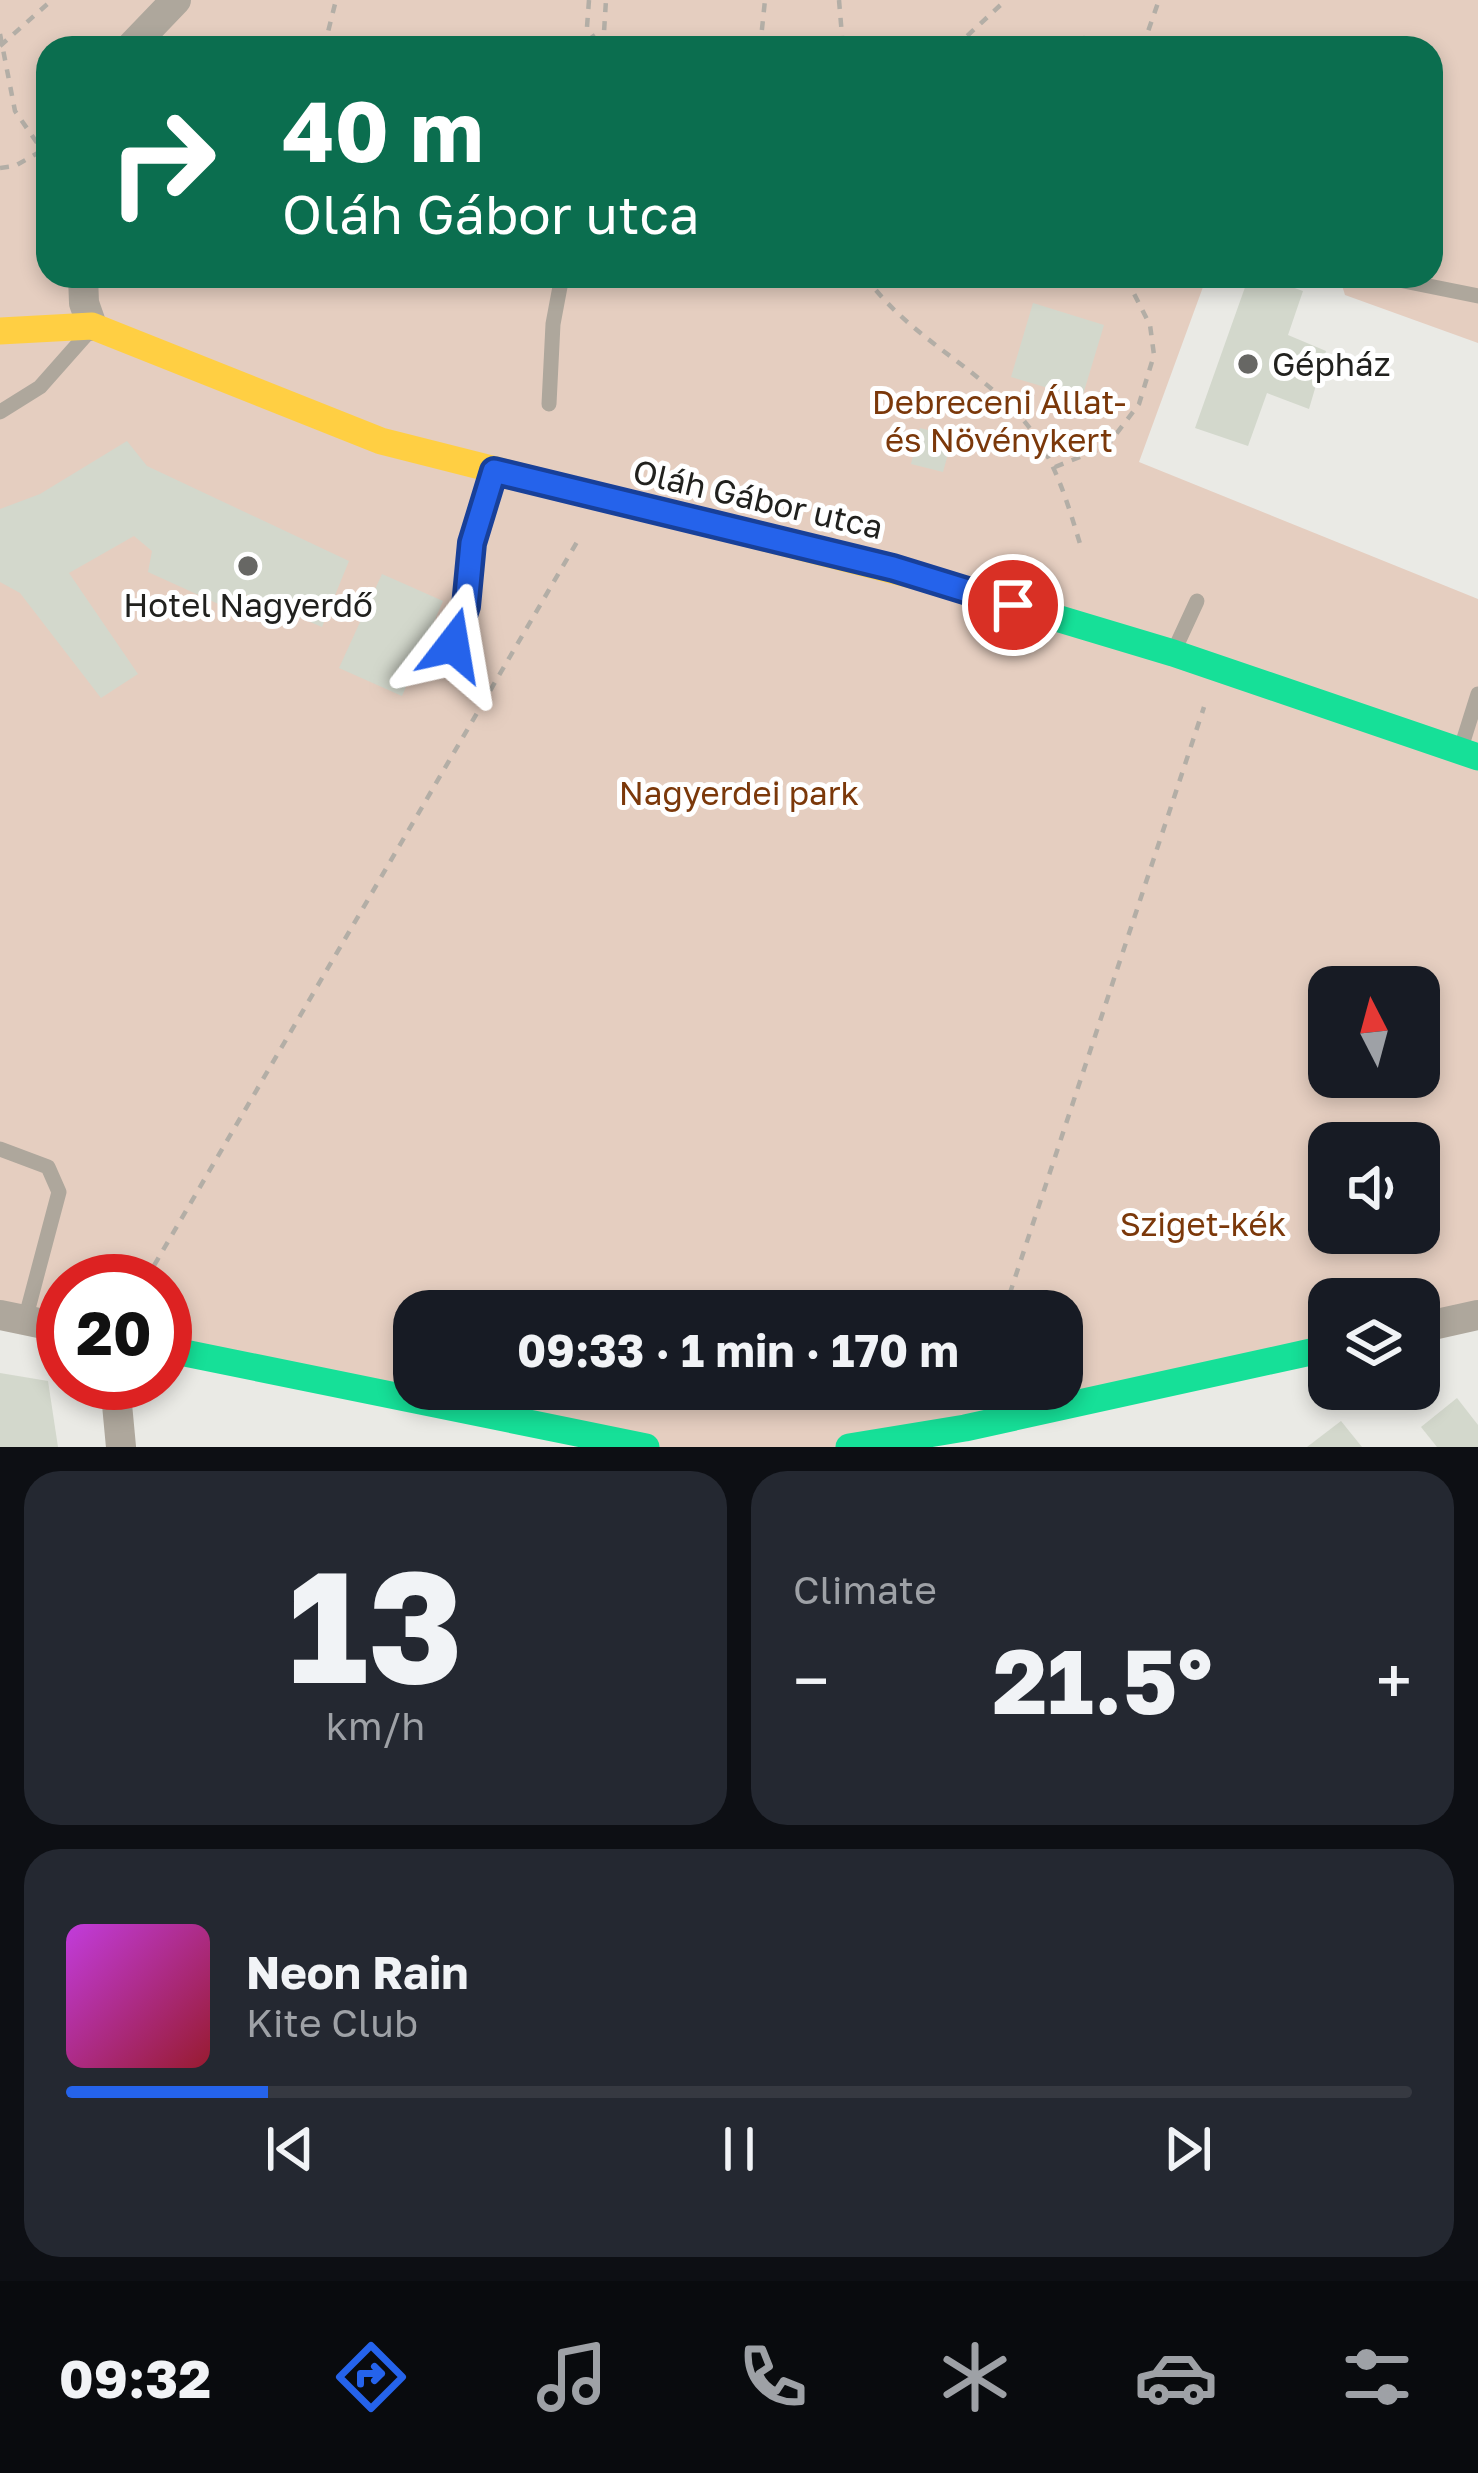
<!DOCTYPE html>
<meta charset="utf-8">
<style>
:root{--surface:#171b24;--page:#242831;--text:#f1f3f6;--muted:#9ea1a6;--line:#363941;--accent:#2563eb}
body{margin:0;font-family:"Golos Text",sans-serif;background:var(--page);color:var(--text);height:100vh;display:flex;flex-direction:column;font-size:45px;white-space:nowrap}
*{box-sizing:border-box;margin:0}
p{font-size:39px;color:var(--muted)}
.icon{flex:none;width:66px;height:66px;fill:none;stroke:currentColor;stroke-width:2;stroke-linecap:round;stroke-linejoin:round}
.map{position:relative;height:1447px;overflow:hidden}
.sheet{display:flex;flex-direction:column;gap:24px;padding:24px;background:#0d0f14;flex:1}
.sheet>*{flex:none}
.top-card{position:absolute;left:36px;top:36px;width:1407px;height:252px;border-radius:36px;box-shadow:0 6px 18px #0003;background:#0b6e4f;color:#fff;overflow:hidden}
.needle{width:78px;rotate:354deg}
.fabs{position:absolute;left:1308px;top:966px;display:grid;gap:24px}
.fabs a{display:grid;place-items:center;width:132px;height:132px;border-radius:24px;background:var(--surface);box-shadow:0 6px 18px #0003;font-size:60px}
.speed{position:absolute;left:36px;top:1254px;display:flex;gap:24px;font-size:60px;font-weight:700;text-align:center}
.speed>*{display:grid;place-content:center;width:156px;height:156px;border-radius:50%;background:var(--surface);box-shadow:0 6px 18px #0003;line-height:1}
.speed .limit{border:18px solid #d22;background:#fff;color:#111}
.pin{position:absolute;display:grid;place-items:center;width:102px;height:102px;color:#fff;margin:-51px;border:6px solid #fff;border-radius:50%;box-shadow:0 3px 12px #0007}
.me{position:absolute;width:132px;margin:-66px;rotate:14deg;stroke-linejoin:round;filter:drop-shadow(0 0 9px #0008)}
.turn{display:flex;align-items:center;gap:42px;height:252px;padding:0 48px;font-size:54px}
.turn .icon{width:156px;height:156px;stroke-width:2.5}
.turn b{display:block;font-size:84px;line-height:102px}
.big{font-size:90px;font-weight:700;line-height:1.1}
.sheet .tile{flex:1;display:flex;flex-direction:column;justify-content:center;gap:18px;min-width:0;padding:0 42px;border-radius:36px;background:var(--page)}
.sheet .dial{align-items:center;gap:0}
.dial b{font-size:156px;line-height:1}
.song{display:flex;align-items:center;gap:36px}
.cover{width:144px;height:144px;border-radius:18px;background:linear-gradient(135deg,hsl(290 70% 55%),hsl(350 70% 35%))}
.played{height:12px;border-radius:6px;background:linear-gradient(90deg,var(--accent) 15%,var(--line) 15%)}
.keys{display:flex;justify-content:space-around;direction:ltr}
.heat{display:flex;justify-content:space-between;align-items:center;font-size:66px;direction:ltr}
.sheet .tiles{flex:1;display:grid;gap:24px;grid-template-columns:1fr 1fr}
.tile:last-child{grid-column:span 2}
.trip{position:absolute;left:393px;top:1290px;width:690px;height:120px;border-radius:36px;background:var(--surface);box-shadow:0 6px 18px #0003;font-weight:700;line-height:120px;text-align:center}
.dock{display:flex;height:192px;justify-content:space-around;align-items:center;background:#090b0e;color:var(--muted)}
.dock .icon{width:84px;height:84px}
.dock .on{color:var(--accent)}
.dock b{font-size:54px;color:var(--text)}
.map>svg:first-child{display:block}
.green{fill:#e5cec0;fill-rule:evenodd}
.building{fill:#d3d8cc}
.lines{fill:none;stroke-linecap:round;stroke-linejoin:round}
.path{stroke:#b3aea6;stroke-width:4.5;stroke-dasharray:9 9;stroke-linecap:butt}
.lane{stroke:#aea79c;stroke-width:15}
.street{stroke:#aea79c;stroke-width:30}
.fast{stroke:#16e098;stroke-width:27}
.slow{stroke:#ffcf43;stroke-width:27}
.route-casing{stroke:#184099;stroke-width:30}
.route{stroke:#2563eb;stroke-width:21}
.poi-dot{fill:#676764;stroke:#fff;stroke-width:4.5}
.labels{text-anchor:middle;stroke-width:10;stroke-linejoin:round;paint-order:stroke}
.poi-label{font-size:33px;fill:#21211e;stroke:#fff;text-anchor:start}
.park-label{font-size:33px;fill:#7b380a;stroke:#fff}
.street-label{font-size:33px;fill:#21211e;stroke:#fff}
</style>
<div class="map">
<svg width="1478" height="1447" viewBox="0 0 1478 1447">
<rect width="100%" height="100%" fill="#eaeae5"/>
<path class="green" d="M0,0H1478V343L1345,295L1339,276H1431V48H48V276H1207L1139,462L1478,599V1315L1419,1328V1299H1329V1348L849,1447H646L165,1349V1281H63V1328L0,1315ZM1329,987H1419V1077H1329ZM1329,1143H1419V1233H1329ZM414,1311H1062V1389H414Z"/>
<g class="building">
<polygon points="1249,276 1261,276 1303,291 1288,335 1326,351 1309,409 1267,393 1248,446 1195,428"/>
<polygon points="1033,303 1104,325 1082,398 1011,377"/>
<polygon points="920,428 953,436 943,472 911,464"/>
<polygon points="127,441 147,466 349,561 322,627 244,594 236,612 148,572 152,551 134,536 69,573 138,674 101,698 20,593 0,582 0,509 40,494"/>
<polygon points="382,574 443,601 402,696 339,668"/>
<polygon points="0,1373 48,1381 58,1447 0,1447"/>
<polygon points="1457,1398 1478,1425 1478,1447 1437,1447 1421,1427"/>
<polygon points="1341,1421 1362,1447 1307,1447"/>
</g>
<g class="lines">
<g class="path">
<polyline points="589,0 587,27 601,48"/>
<polyline points="839,0 843,48"/>
<polyline points="0,34 15,111 42,150 48,175"/>
<polyline points="0,46 52,0"/>
<polyline points="324,48 336,0"/>
<polyline points="603,48 606,0"/>
<polyline points="760,48 765,0"/>
<polyline points="954,48 1006,0"/>
<polyline points="1063,48 1084,38 1108,48"/>
<polyline points="1122,48 1144,43 1159,0"/>
<polyline points="0,168 15,166 48,147"/>
<polyline points="326,276 354,286 380,276"/>
<path d="M865,276C905,333 970,363 1017,413C1053,451 1066,498 1081,547"/>
<polyline points="1055,467 1107,446 1139,404 1154,355 1150,325 1125,276"/>
<polyline points="145,1281 577,542"/>
<polyline points="1004,1311 1204,707"/>
</g>
<g class="lane">
<polyline points="1379,276 1478,296"/>
<polyline points="549,404 553,324 562,276"/>
<polyline points="0,412 40,387 86,335"/>
<polyline points="453,645 465,606 472,543 493,474"/>
<polyline points="1173,653 1197,601"/>
<polyline points="1461,748 1478,694"/>
<polyline points="0,1149 48,1167 59,1192 25,1320"/>
</g>
<g class="street">
<polyline points="130,48 176,0"/>
<polyline points="83,276 84,303 92,326"/>
<polyline points="0,1315 63,1328"/>
<polyline points="1419,1328 1478,1315"/>
<polyline points="115,1383 121,1447"/>
</g>
<g class="fast">
<polyline points="923,578 1173,653 1478,757"/>
<polyline points="165,1349 646,1447"/>
<polyline points="849,1447 965,1428 1329,1348"/>
</g>
<polyline class="slow" points="0,331 92,326 381,441 923,578"/>
</g>
<g class="lines">
<g class="route-casing">
<polyline id="route" points="453,645 466,606 472,543 494,471 893,568 1013,605"/>
</g>
<use href="#route" class="route"/>
</g>
<g class="poi-dot">
<circle cx="1248" cy="364" r="12"/>
<circle cx="248" cy="566" r="12"/>
</g>
<g class="labels">
<g class="poi-label">
<text x="1272" y="376">Gépház</text>
<text x="248" y="617" text-anchor="middle">Hotel Nagyerdő</text>
</g>
<g class="park-label">
<text x="999" y="414">Debreceni Állat-<tspan x="999" dy="38">és Növénykert</tspan></text>
<text x="739" y="805">Nagyerdei park</text>
<text x="1203" y="1236">Sziget-kék</text>
</g>
<g class="street-label">
<text transform="translate(758 499) rotate(13)" y="12">Oláh Gábor utca</text>
</g>
</g>
</svg>
<div class="fabs">
<a><svg class="needle" viewBox="-14 -14 28 28"><path d="M0-13l5 13h-10z" fill="#e53935"/><path d="M0 13l5-13h-10z" fill="#9ea1a6"/></svg></a>
<a><svg class="icon" aria-label="sound" viewBox="0 0 24 24"><path d="M4 9h4l5-4v14l-5-4H4zM17 9q2 3 0 6"/></svg></a>
<a><svg class="icon" aria-label="layers" viewBox="0 0 24 24"><path d="M12 4l9 5-9 5-9-5zM3 14l9 5 9-5"/></svg></a>
</div>
<div class="speed"><div class="limit">20</div></div>
<div class="pin" style="left:1013px;top:605px;background:#d93025"><svg class="icon" aria-label="arrive" viewBox="0 0 24 24"><path d="M6 21V4h12l-3 4 3 4H6"/></svg></div>
<svg class="me" style="left:453px;top:645px" viewBox="-20 -20 40 40"><path d="M0-17L14 15 0 8-14 15z" fill="#2563eb" stroke="#fff" stroke-width="4"/></svg>
<div class="trip">09:33 · 1 min · 170 m</div>
<div class="top-card">
<div class="turn"><svg class="icon" aria-label="right" viewBox="0 0 24 24"><path d="M7 20v-9h11M14 6l5 5-5 5"/></svg><div><b>40 m</b>Oláh Gábor utca</div></div>
</div>
</div>
<section class="sheet">
<div class="tiles">
<div class="tile dial"><b>13</b><p>km/h</p></div>
<div class="tile"><p>Climate</p>
<div class="heat"><a>−</a><b class="big">21.5°</b><a>+</a></div>
</div>
<div class="tile">
<div class="song"><i class="cover"></i><div><b>Neon Rain</b><p>Kite Club</p></div></div>
<div class="played"></div>
<div class="keys"><svg class="icon" aria-label="previous" viewBox="0 0 24 24"><path d="M18 5L8 12l10 7zM5 5v14"/></svg><svg class="icon" aria-label="pause" viewBox="0 0 24 24"><path d="M8 5v14M16 5v14"/></svg><svg class="icon" aria-label="next" viewBox="0 0 24 24"><path d="M6 5l10 7-10 7zM19 5v14"/></svg></div>
</div>
</div>
</section>
<nav class="dock">
<b>09:32</b>
<svg class="icon on" aria-label="directions" viewBox="0 0 24 24"><path d="M12 3l9 9-9 9-9-9zM9 14v-3h6M13 9l2 2-2 2"/></svg>
<svg class="icon" aria-label="music" viewBox="0 0 24 24"><path d="M9 18V5l10-2v13"/><circle cx="6" cy="18" r="3"/><circle cx="16" cy="16" r="3"/></svg>
<svg class="icon" aria-label="phone" viewBox="0 0 24 24"><path d="M5 4h4l2 5-3 2q2 4 5 5l2-3 5 2v4C11 20 4 13 5 4z"/></svg>
<svg class="icon" aria-label="climate" viewBox="0 0 24 24"><path d="M12 3v18M4 7l16 10M4 17L20 7"/></svg>
<svg class="icon" aria-label="car" viewBox="0 0 24 24"><path d="M5 17H2v-5l4-1 3-4h7l3 4 3 1v5h-3M9 17h6M6 11h13"/><circle cx="7" cy="17" r="2"/><circle cx="17" cy="17" r="2"/></svg>
<svg class="icon" aria-label="filters" viewBox="0 0 24 24"><path d="M4 7h16M4 17h16"/><circle cx="9" cy="7" r="2"/><circle cx="15" cy="17" r="2"/></svg>
</nav>
